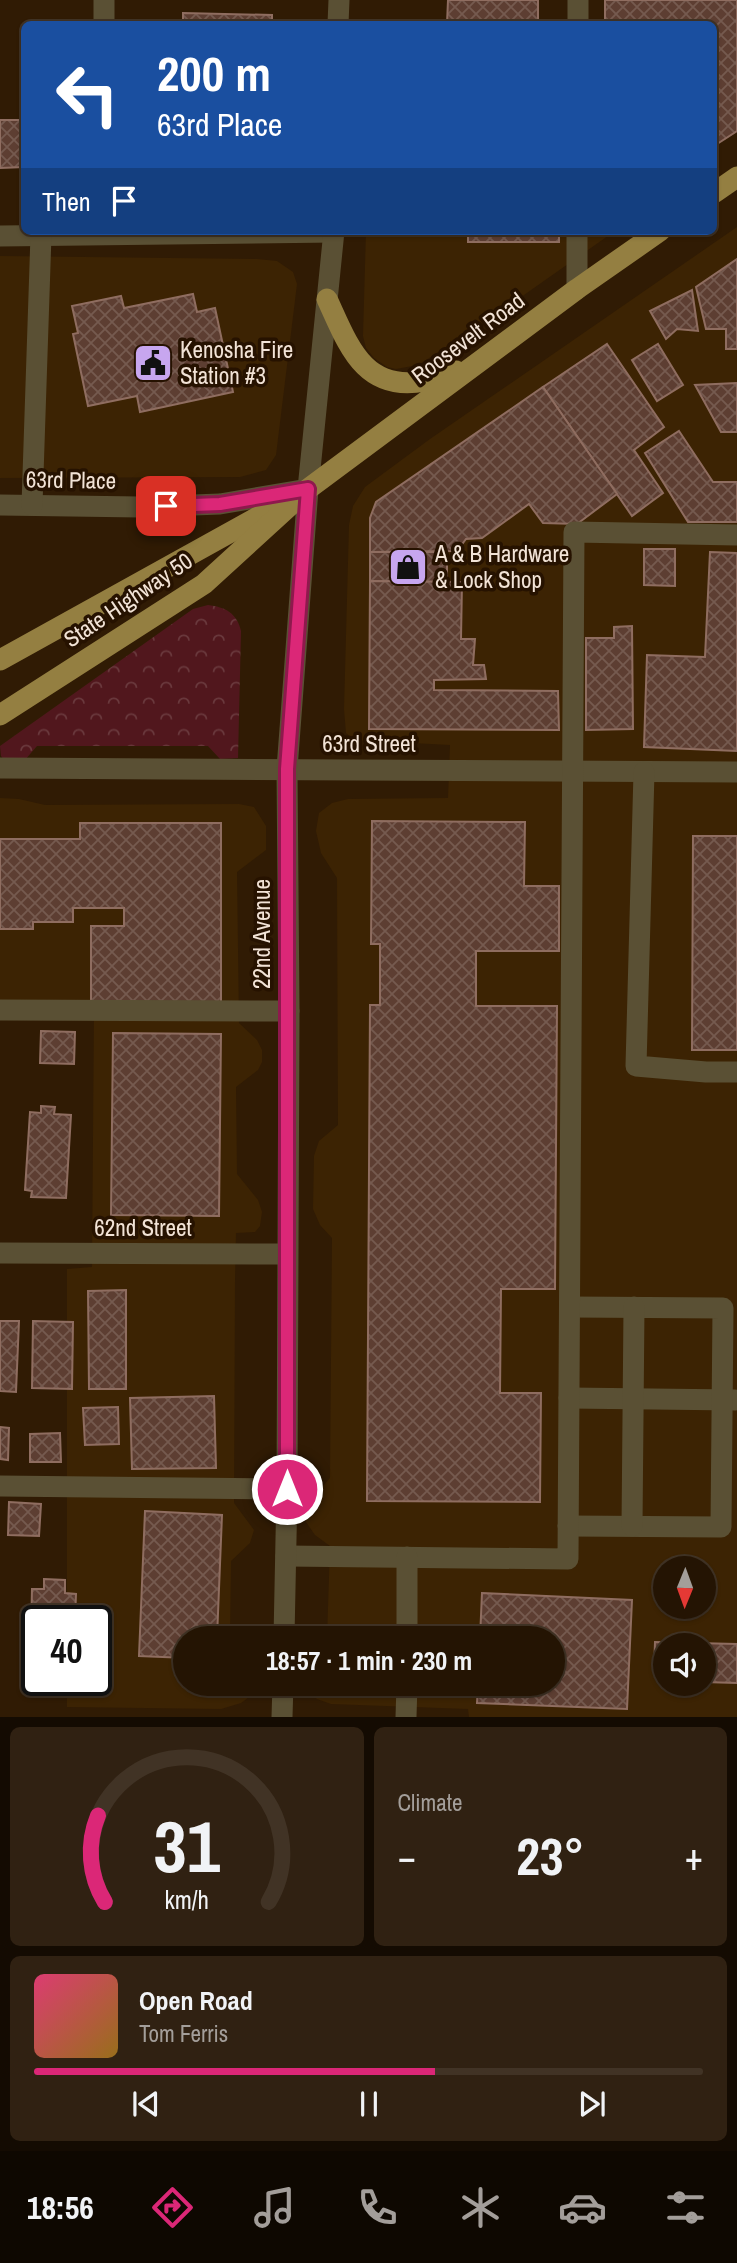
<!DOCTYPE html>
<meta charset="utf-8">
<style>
:root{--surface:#241403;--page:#302112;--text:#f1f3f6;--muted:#a39e9a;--line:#413325;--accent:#db2777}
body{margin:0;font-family:"Archivo Narrow",sans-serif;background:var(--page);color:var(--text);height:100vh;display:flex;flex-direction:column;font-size:26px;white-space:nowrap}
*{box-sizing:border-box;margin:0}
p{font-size:23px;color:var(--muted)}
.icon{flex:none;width:38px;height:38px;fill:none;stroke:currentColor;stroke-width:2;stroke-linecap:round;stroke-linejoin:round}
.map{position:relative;height:1717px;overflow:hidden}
.details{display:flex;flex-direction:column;gap:10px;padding:10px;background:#140b02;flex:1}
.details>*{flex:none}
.top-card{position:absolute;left:21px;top:21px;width:696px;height:214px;border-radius:10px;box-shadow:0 2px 5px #0004,0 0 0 2px var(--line);background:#1a4fa0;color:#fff;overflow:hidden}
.needle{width:46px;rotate:181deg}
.fabs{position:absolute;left:653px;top:1556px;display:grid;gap:14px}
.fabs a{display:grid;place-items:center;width:63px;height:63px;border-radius:50%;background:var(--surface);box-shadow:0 2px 5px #0004,0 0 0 2px var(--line);font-size:35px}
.speed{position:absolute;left:21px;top:1605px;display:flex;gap:14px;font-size:35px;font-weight:700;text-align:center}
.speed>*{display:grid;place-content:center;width:91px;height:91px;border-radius:50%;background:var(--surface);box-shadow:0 2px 5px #0004,0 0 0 2px var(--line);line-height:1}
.speed .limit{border:4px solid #111;border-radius:10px;background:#fff;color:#111}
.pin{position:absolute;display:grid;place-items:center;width:60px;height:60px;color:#fff;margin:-30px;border-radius:14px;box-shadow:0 4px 10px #0006}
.me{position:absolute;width:77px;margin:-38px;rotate:0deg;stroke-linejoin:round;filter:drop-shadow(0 0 5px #0008)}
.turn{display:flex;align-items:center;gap:24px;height:147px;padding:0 21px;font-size:32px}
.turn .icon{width:91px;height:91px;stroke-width:2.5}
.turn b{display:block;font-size:49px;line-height:60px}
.then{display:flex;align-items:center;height:66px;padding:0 21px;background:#0003;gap:14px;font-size:26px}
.big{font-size:52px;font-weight:700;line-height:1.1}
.details .widget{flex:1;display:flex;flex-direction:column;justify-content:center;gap:10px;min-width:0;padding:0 24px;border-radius:10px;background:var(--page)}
.details .dial{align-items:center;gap:0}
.dial svg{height:182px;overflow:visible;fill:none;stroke:var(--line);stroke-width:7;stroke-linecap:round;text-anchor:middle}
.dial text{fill:var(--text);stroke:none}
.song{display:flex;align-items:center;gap:21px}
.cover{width:84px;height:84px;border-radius:10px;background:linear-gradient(135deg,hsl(340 70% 55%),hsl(40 70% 35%))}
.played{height:7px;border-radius:4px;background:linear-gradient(90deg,var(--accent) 60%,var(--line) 60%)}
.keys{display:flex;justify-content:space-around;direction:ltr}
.heat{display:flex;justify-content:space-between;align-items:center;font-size:38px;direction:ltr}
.details .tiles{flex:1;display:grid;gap:10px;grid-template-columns:1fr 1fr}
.widget:last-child{grid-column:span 2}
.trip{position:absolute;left:173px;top:1626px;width:392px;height:70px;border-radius:35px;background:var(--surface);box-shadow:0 2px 5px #0004,0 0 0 2px var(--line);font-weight:700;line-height:70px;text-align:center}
.tab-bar{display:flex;height:112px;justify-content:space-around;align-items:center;background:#0e0801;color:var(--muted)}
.tab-bar .icon{width:49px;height:49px}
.tab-bar .current{color:var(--accent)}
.tab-bar b{font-size:32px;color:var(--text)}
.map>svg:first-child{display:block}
.built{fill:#3c2303;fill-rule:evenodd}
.park{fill:url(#park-crowns)}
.building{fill:url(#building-cross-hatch);stroke:#8f6d60;stroke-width:2}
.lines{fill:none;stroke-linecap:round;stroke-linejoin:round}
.minor{stroke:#5a5034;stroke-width:21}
.major{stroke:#947f41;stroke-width:21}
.route-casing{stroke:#8e194d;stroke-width:18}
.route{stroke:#db2777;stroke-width:12}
.labels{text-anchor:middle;stroke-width:7;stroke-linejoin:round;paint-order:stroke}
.street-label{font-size:23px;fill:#f2e3d6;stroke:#261200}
.poi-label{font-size:23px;fill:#f2e3d6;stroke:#261200;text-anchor:start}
</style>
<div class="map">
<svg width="737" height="1717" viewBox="0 0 737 1717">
<defs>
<pattern id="park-crowns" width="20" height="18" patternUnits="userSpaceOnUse" patternTransform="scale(1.75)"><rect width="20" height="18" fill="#51171d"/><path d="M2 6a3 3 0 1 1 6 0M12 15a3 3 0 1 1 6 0" fill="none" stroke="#6a393d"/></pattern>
<pattern id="building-cross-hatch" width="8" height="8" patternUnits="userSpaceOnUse" patternTransform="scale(1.75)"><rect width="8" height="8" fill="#5d3e32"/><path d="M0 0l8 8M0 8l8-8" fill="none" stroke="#755a4f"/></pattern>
</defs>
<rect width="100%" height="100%" fill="#301b04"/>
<g class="built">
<path d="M737,227V1717H469L468,1709L331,1704L317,1699L304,1687V1684H553V1638H327L330,1546L315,1535L306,1522V1505L330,1478L332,1238L320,1225L313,1209L314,1156L319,1141L338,1125L337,878L321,853L316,831L319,813L332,803L348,799L448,798L450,745L354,740L346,733L344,709L349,525L353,506L365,487L430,439ZM665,1568H704V1606H665ZM665,1645H704V1684H665Z"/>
<polygon points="366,231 615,231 474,330 418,365 396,369 387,367 374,358 366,348 363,336"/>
<polygon points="0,256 257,259 277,261 293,272 297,284 276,455 266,470 240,477 0,478"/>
<polygon points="0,798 19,799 45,805 239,804 254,807 266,826 266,850 237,872 239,1023 257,1040 262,1050 262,1062 258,1070 236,1087 237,1174 258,1200 262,1212 260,1226 255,1232 236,1233 235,1281 234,1503 254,1530 250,1543 231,1561 230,1638 186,1638 186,1684 252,1684 252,1695 241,1703 221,1709 67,1707 67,1680 96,1680 96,1620 67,1620 67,1269 92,1267 94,1007 0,1006"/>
</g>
<path class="park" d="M208,605C225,607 237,613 241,631L238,758L220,759L208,746H37L24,761H5L1,756L0,746L193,609Z"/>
<g class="building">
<polygon points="448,0 538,0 538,24 447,24"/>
<polygon points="605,0 737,0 737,131 714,146 714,24 605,24"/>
<polygon points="183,13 272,15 272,24 183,24"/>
<polygon points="0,120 24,120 24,167 0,168"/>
<rect x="468" y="231" width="91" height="11"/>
<polygon points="737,259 737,349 726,349 726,329 706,329 696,287"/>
<polygon points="692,290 698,331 677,329 666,339 650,311"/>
<polygon points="193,294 197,312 215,308 233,392 140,412 137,396 88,406 73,334 78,333 72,306 121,296 124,308"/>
<polygon points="607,344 664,427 634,450 663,493 632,516 543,387"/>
<polygon points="658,344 683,385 657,401 632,360"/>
<polygon points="737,383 737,432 721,432 695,385"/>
<polygon points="543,387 617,494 577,524 543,523 529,504 482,538 466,539 457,551 370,552 370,518 376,502"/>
<polygon points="679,431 713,482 737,482 737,522 688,522 645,453"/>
<polygon points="644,549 675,549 675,586 644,585"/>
<polygon points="370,552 447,552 447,582 370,581"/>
<polygon points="710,552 737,553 737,751 644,747 647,655 705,657"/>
<polygon points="370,581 462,582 461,639 475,639 473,665 484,665 486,679 434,680 434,690 558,691 559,730 369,729"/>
<polygon points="632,626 633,729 586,730 586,638 614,638 614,627"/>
<polygon points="372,821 525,822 524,886 559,886 559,951 476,951 476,1006 557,1006 555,1289 501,1289 500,1393 541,1393 540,1502 367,1501 370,1005 380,1005 380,944 371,944"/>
<polygon points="80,823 221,823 221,1002 91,1002 91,926 124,926 124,908 73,908 73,922 33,922 33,929 0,929 0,839 80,839"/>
<polygon points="693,836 737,836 737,1050 692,1050"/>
<polygon points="41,1031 75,1032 74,1064 40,1063"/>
<polygon points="113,1033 221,1034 219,1216 111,1215"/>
<polygon points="41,1106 55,1107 54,1114 71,1115 66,1198 31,1197 32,1191 25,1190 30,1112 41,1113"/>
<polygon points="126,1290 126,1389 89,1389 88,1291"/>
<polygon points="0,1321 19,1321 16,1392 0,1391"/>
<polygon points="33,1321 73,1322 72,1389 32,1388"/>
<polygon points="214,1396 216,1468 132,1469 130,1398"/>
<polygon points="118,1407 119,1444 85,1445 83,1408"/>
<polygon points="0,1427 9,1428 8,1460 0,1459"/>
<polygon points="60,1433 61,1462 30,1462 30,1434"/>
<polygon points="9,1502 41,1504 39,1536 8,1535"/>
<polygon points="145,1511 222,1515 217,1638 186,1638 186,1658 139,1656"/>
<polygon points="44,1579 65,1580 65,1593 76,1594 75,1620 37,1620 37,1653 35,1653 36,1636 31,1636 32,1589 44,1589"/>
<polygon points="482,1593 632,1600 627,1709 477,1703 478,1684 553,1684 553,1638 480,1638"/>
<polygon points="655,1642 737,1644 737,1683 704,1682 704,1645 665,1645 665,1670 654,1670"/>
</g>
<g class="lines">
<g class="minor">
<polyline points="104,24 104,0"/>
<polyline points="338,24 339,0"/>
<polyline points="578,24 578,0"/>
<polyline points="0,236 334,232"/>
<polyline points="577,289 577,231"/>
<polyline points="0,505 140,507 220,504 308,489"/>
<polyline points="32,505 41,235"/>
<polyline points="0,768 737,772"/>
<polyline points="644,772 636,1066 706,1072 737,1072"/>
<polyline points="0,1010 289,1011"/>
<polyline points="0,1253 287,1254"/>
<polyline points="569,1398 735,1400"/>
<polyline points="0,1486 287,1489"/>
<polyline points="568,1526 721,1527 723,1308 570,1307"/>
<polyline points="632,1526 634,1307"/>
<polyline points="286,1556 568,1559 574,532 737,535"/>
<polyline points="284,1638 287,1489 289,1011 287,769 308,489 334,231"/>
<polyline points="407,1638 407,1557"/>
<polyline points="282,1717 283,1684"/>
<polyline points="406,1717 407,1684"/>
</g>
<g class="major">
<polyline points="714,193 737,177"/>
<path d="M327,299C348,344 363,393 425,381C435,380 446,374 456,371"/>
<polyline points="0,660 276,507"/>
<polyline points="0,715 204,584 308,489 577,289 660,231"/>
</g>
</g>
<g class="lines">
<g class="route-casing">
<polyline id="route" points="166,506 220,504 308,489 287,769 287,1489"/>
</g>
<use href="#route" class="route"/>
</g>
<defs>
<g id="civic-square" transform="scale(2.0125)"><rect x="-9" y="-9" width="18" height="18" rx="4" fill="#c7a6ef" stroke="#261200"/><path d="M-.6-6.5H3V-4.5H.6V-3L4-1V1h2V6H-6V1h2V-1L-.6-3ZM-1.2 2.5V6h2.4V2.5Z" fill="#111"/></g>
<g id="shop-square" transform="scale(2.0125)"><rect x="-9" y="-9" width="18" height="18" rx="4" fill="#c7a6ef" stroke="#261200"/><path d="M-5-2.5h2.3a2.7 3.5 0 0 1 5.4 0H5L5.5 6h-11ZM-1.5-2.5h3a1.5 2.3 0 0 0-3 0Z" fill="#111"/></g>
</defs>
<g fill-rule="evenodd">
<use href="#civic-square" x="153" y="363"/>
<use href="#shop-square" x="408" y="567"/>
</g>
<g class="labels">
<g class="street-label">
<text transform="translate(468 338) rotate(-37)" y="8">Roosevelt Road</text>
<text transform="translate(71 480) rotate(1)" y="8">63rd Place</text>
<text transform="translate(128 600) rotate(-34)" y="8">State Highway 50</text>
<text x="369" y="752">63rd Street</text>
<text transform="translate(262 934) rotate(-90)" y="8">22nd Avenue</text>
<text x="143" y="1236">62nd Street</text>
</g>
<g class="poi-label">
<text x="180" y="358">Kenosha Fire<tspan x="180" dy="26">Station #3</tspan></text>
<text x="435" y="562">A &amp; B Hardware<tspan x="435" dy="26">&amp; Lock Shop</tspan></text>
</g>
</g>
</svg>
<div class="fabs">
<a><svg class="needle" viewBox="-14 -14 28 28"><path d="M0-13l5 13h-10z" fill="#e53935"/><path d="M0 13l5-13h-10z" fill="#a39e9a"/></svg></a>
<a><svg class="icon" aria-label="sound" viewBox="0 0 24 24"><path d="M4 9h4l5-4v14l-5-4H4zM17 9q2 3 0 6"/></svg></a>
</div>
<div class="speed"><div class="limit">40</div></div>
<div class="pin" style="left:166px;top:506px;background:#d93025"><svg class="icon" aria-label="arrive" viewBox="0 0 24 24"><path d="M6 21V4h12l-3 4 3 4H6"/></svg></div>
<svg class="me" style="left:287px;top:1489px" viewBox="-20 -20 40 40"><circle r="17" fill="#db2777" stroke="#fff" stroke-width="3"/><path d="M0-11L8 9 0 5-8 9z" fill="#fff"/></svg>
<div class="trip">18:57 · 1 min · 230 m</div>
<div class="top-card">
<div class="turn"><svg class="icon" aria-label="left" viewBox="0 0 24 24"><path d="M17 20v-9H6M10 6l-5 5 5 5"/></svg><div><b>200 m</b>63rd Place</div></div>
<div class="then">Then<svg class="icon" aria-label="arrive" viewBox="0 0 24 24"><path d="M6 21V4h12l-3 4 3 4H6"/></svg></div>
</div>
</div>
<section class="details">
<div class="tiles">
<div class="widget dial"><svg viewBox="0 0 100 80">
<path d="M14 69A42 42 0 1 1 86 69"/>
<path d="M14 69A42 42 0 0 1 11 31" stroke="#db2777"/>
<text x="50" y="56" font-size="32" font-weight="700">31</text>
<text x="50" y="72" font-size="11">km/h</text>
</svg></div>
<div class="widget"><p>Climate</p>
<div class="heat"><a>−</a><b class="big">23°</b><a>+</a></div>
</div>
<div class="widget">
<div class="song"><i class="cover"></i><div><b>Open Road</b><p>Tom Ferris</p></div></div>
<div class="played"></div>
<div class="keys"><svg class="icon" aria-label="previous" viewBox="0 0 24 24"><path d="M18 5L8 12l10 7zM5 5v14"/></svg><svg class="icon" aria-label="pause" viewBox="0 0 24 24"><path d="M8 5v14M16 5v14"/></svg><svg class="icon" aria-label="next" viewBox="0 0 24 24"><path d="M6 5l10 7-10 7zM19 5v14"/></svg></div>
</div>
</div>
</section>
<nav class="tab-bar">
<b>18:56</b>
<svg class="icon current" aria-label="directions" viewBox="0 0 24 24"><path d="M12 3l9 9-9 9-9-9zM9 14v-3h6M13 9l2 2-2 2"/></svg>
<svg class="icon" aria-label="music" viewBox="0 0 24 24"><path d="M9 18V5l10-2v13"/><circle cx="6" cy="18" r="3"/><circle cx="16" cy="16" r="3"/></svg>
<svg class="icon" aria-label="phone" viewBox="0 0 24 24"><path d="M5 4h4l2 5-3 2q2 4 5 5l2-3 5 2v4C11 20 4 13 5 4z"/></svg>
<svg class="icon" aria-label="climate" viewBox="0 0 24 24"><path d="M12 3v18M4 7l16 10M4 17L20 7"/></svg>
<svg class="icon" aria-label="car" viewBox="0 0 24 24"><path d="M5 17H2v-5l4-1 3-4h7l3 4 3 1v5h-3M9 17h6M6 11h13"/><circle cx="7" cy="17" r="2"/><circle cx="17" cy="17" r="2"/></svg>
<svg class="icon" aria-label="filters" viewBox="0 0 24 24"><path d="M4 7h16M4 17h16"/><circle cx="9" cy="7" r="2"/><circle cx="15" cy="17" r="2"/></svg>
</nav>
